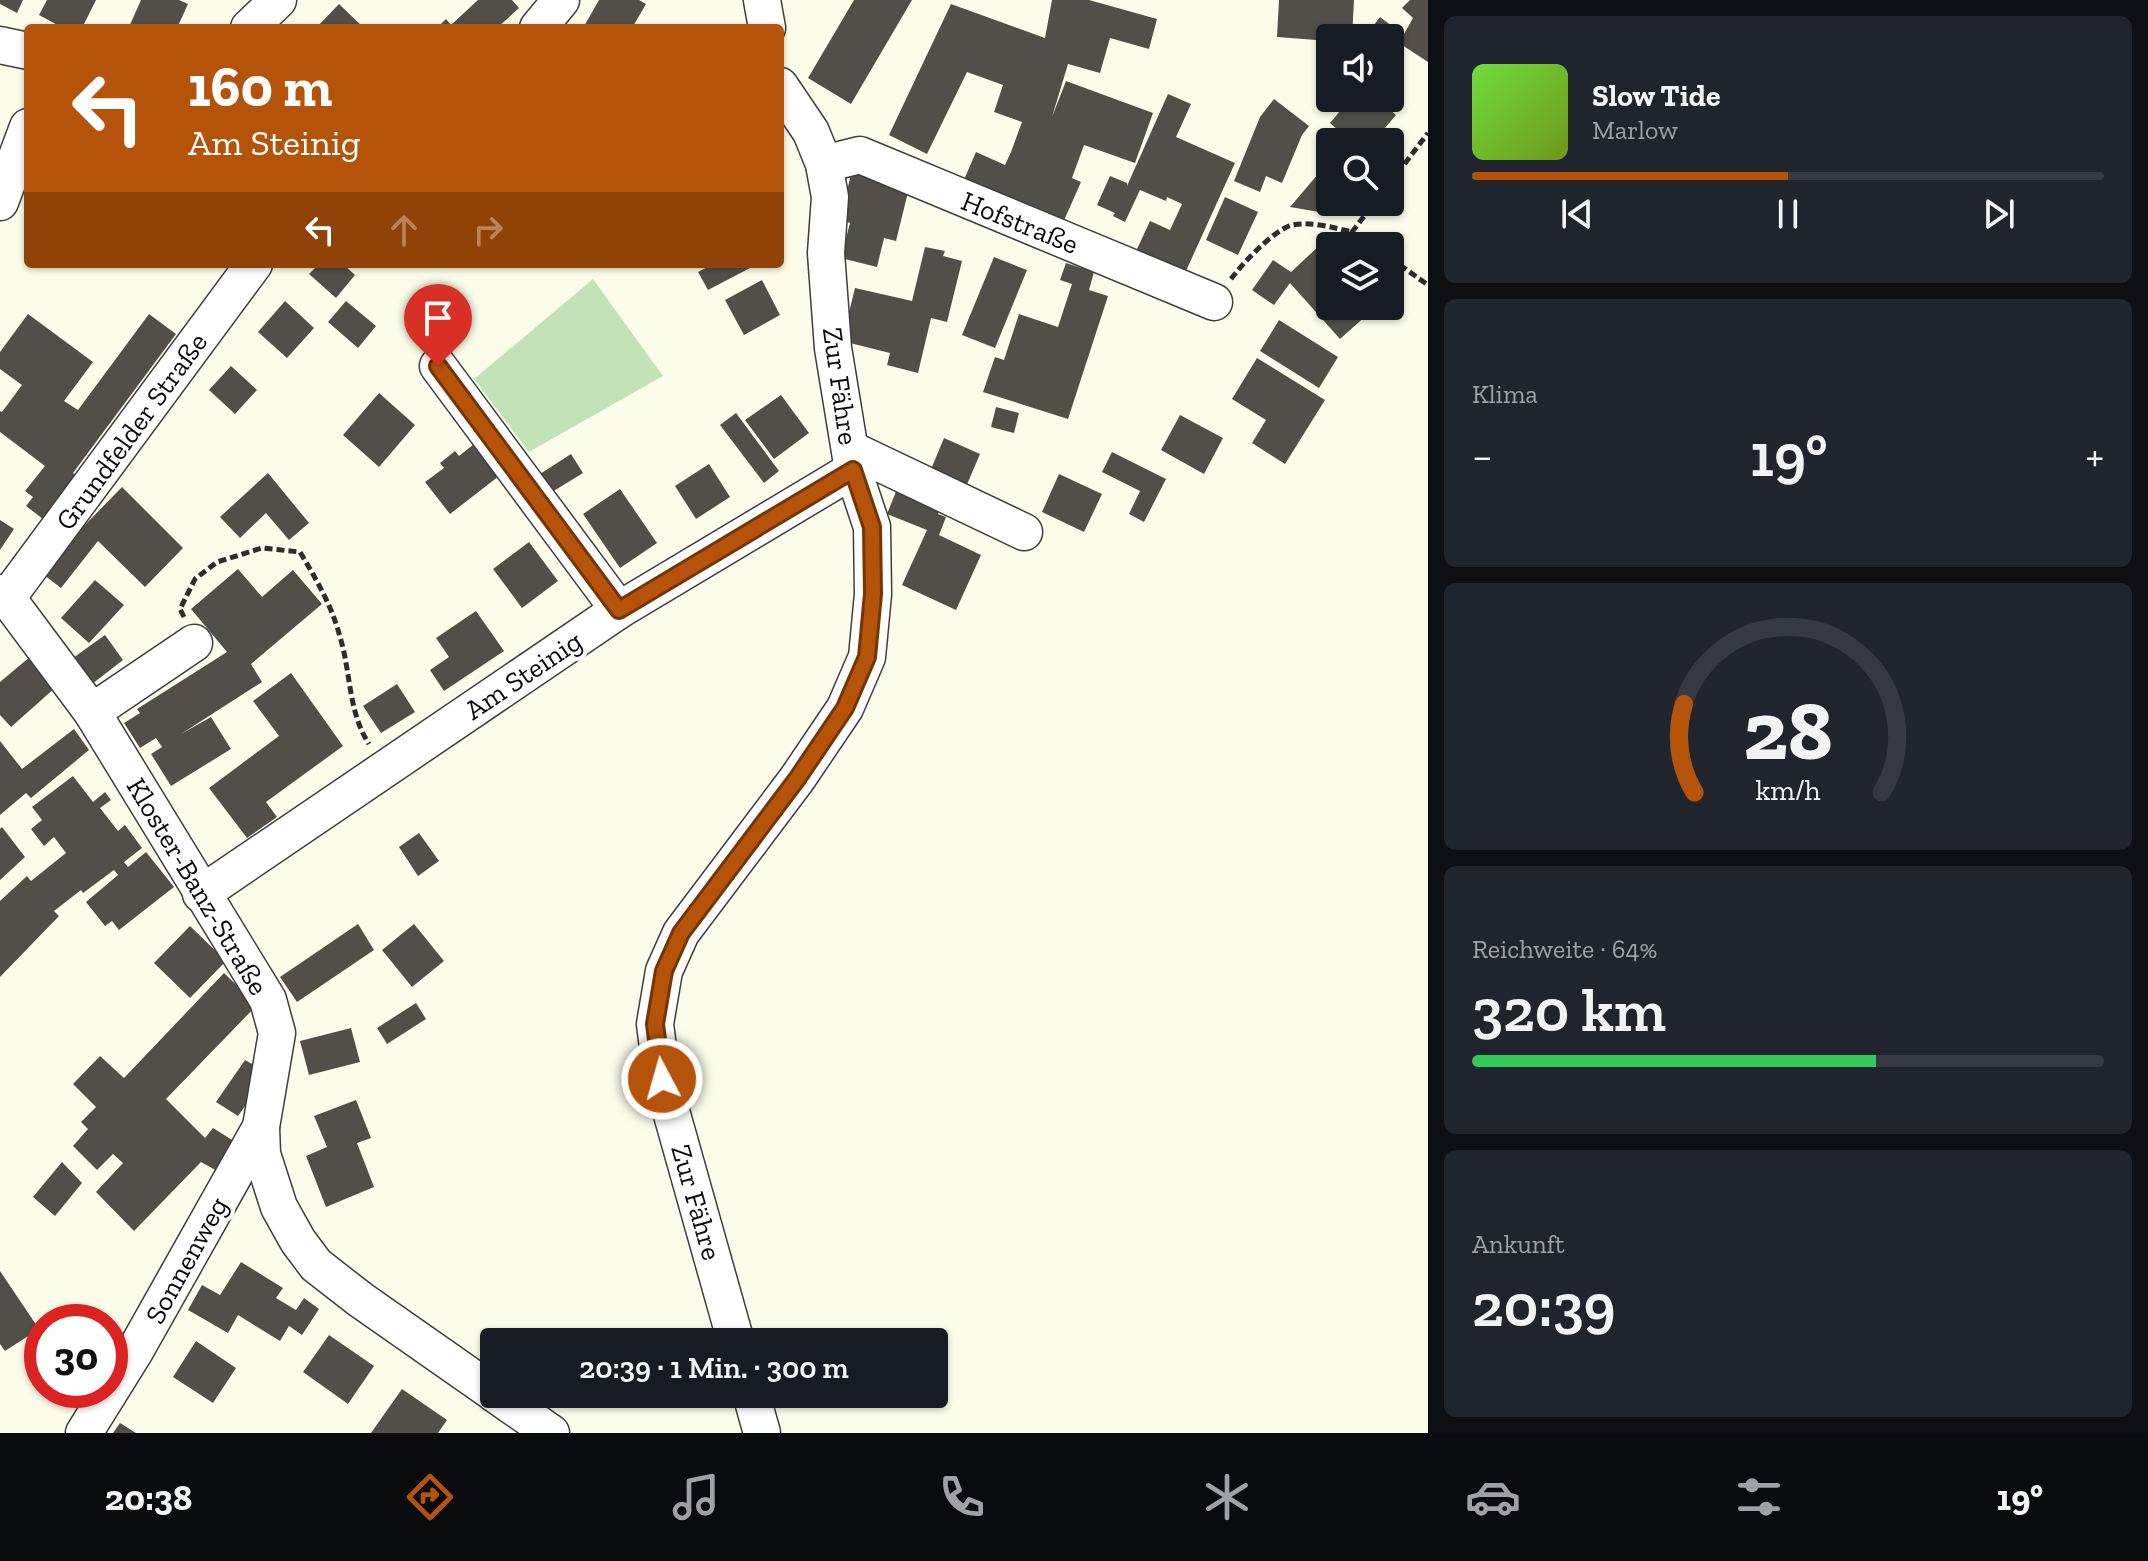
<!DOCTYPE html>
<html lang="de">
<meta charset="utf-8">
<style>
:root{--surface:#171b24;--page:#20242c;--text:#f1f3f6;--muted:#9ea1a6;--line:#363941;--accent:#b45309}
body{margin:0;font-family:"Zilla Slab",serif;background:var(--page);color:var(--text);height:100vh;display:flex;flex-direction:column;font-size:30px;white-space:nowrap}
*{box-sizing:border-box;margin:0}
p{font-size:26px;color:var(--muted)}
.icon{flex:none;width:44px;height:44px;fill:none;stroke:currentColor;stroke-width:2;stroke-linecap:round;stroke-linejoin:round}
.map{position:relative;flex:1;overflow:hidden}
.panel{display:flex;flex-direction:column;gap:16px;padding:16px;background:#0d0f14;width:720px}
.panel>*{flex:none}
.top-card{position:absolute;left:24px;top:24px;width:760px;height:244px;border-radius:8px;box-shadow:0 2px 6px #0004;background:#b45309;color:#fff;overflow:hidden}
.buttons{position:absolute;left:1316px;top:24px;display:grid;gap:16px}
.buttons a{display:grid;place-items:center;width:88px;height:88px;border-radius:8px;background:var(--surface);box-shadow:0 2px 6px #0004;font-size:40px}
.speed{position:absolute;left:24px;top:1304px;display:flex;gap:16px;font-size:40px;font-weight:700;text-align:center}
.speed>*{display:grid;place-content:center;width:104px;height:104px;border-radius:50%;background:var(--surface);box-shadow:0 2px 6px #0004;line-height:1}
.speed .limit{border:12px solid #d22;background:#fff;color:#111}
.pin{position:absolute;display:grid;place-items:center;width:68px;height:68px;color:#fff;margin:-82px -34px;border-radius:50% 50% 50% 0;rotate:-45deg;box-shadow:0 0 8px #0007}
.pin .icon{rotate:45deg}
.me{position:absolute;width:88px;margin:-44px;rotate:354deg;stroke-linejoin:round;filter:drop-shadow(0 0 6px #0008)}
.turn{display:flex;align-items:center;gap:28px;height:168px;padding:0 32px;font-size:36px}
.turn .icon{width:104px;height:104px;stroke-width:2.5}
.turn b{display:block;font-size:56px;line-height:68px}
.lanes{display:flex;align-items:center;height:76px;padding:0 32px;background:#0003;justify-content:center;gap:40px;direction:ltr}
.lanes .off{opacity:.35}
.big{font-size:60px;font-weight:600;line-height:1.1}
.panel .card{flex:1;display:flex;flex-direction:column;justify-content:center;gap:12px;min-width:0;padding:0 28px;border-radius:12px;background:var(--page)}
.panel .dial{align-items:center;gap:0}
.dial svg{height:208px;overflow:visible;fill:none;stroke:var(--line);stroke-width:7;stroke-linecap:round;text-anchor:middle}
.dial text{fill:var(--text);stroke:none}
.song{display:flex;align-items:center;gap:24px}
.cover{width:96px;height:96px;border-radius:12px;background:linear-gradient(135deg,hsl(100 70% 55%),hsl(80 70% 35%))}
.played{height:8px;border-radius:4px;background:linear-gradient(90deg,var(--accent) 50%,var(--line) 50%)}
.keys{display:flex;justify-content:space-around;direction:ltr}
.heat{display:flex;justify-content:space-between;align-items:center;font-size:44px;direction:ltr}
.charge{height:12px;border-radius:6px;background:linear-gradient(90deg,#34c759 64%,var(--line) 0)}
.trip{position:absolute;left:480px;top:1328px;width:468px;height:80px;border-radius:8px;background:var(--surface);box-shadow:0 2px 6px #0004;font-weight:600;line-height:80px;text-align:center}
.dock{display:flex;height:128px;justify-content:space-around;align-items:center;background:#090b0e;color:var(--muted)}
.dock .icon{width:56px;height:56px}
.dock .selected{color:var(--accent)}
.dock b{font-size:36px;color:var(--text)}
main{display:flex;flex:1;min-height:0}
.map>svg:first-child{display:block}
.green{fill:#c2e3b8}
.building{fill:#524f48}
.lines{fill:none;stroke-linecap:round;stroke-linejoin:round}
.minor-casing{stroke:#3e3e3e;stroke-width:39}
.path{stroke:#2d2d2d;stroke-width:5;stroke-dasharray:8 4;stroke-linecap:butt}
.minor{stroke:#fff;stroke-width:36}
.route-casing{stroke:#753606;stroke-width:20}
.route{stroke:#b45309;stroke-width:14}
.labels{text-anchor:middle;stroke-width:8;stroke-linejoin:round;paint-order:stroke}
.street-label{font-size:28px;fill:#0b0b0b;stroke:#fff}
</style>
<main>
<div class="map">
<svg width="1428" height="1433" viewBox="0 0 1428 1433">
<rect width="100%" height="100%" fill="#fbfdea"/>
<polygon class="green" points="593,279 663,376 529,452 474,379"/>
<g class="building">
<polygon points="0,0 23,0 17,13 0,4"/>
<polygon points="47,0 96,0 82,28 63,28 39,15"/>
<polygon points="141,0 179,0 188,4 177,28 132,28 129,27"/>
<polygon points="478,0 512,0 519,8 497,28 483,28 480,24 475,28 437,28 446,19 451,25"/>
<polygon points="599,0 639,0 646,4 632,28 583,28"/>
<polygon points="854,0 912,0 851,104 808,78"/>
<polygon points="1052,0 1089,0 1157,19 1149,49 1110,38 1100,73 1068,64 1052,117 1066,81 1153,113 1135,163 1084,145 1072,178 1081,182 1062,225 963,182 976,152 1005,165 1011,152 1022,122 994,112 1003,85 967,72 927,154 889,135 951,4 1045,38"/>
<polygon points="1279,0 1354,0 1352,38 1330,38 1330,41 1277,37"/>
<polygon points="1410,0 1428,0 1428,62 1399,43 1413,18 1402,8"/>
<polygon points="339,4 364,28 316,28"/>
<polygon points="1380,17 1401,33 1390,48 1390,38 1364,38"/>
<polygon points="1168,94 1191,104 1176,137 1235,163 1181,282 1132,260 1150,221 1170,230 1182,204 1167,197 1166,201 1140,190 1125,222 1113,216 1115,213 1097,205 1110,176 1127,183 1127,186"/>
<polygon points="1351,98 1376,98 1396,115 1373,142 1340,142 1334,137 1339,131 1330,123"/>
<polygon points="1274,99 1309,126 1302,135 1282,183 1266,176 1260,192 1234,181 1260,117"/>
<polygon points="1330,160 1330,202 1347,202 1337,215 1290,207"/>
<polygon points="852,170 910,184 896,241 884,238 877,267 841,258 850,223 840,220"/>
<polygon points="1225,197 1258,212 1238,255 1206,240"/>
<polygon points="1321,244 1330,254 1330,306 1377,306 1340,339 1290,283 1274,305 1252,290 1273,260 1291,272"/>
<polygon points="925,247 945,251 943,256 962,261 947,322 931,318 918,373 887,365 890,353 842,341 855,288 912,301"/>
<polygon points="994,257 1027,270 995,348 962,335"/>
<polygon points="1066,263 1094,272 1089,290 1108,296 1068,419 983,392 995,357 1004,360 1019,314 1058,327 1072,284 1060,280"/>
<polygon points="319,264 343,264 355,275 336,298 309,274"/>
<polygon points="713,264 750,264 752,267 708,290 698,272"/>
<polygon points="762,280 780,315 744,335 725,300"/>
<polygon points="285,301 314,328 287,358 258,332"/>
<polygon points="346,301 376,326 358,348 328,322"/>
<polygon points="28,314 93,362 64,401 78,410 149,314 176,334 73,473 79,478 47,522 26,506 33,497 25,491 45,466 0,432 0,411 2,412 22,385 0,369 0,352"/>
<polygon points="1279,320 1338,357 1319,388 1260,351"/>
<polygon points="1257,358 1325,400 1285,464 1252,443 1266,420 1232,399"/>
<polygon points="231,366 257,390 235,414 209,390"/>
<polygon points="379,393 415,425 379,467 343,435"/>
<polygon points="781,395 809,433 774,459 745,420"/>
<polygon points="996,407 1019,413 1014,433 991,427"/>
<polygon points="736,413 779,471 764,483 720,425"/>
<polygon points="1180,415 1223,438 1204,474 1161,450"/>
<polygon points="944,438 980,454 965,489 929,474"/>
<polygon points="474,444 499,476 450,514 425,482 444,468 440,463 455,451 459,456"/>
<polygon points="1112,452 1166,479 1144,522 1129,514 1140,491 1102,472"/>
<polygon points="571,454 583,473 552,492 540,474"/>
<polygon points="709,464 730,497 696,519 675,486"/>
<polygon points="268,473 309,523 289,540 266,513 240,538 220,517"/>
<polygon points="1059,474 1102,494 1084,532 1042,512"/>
<polygon points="122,487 183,548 145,587 98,541 61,588 44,575 83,527"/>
<polygon points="620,489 657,543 620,568 583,514"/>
<polygon points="897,489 941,507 938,514 946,517 939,535 981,555 956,610 902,585 927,530 887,514"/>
<polygon points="0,520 14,529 0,550"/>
<polygon points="529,542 558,581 522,608 493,569"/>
<polygon points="238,569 262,597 293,570 322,604 251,664 262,682 181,734 211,717 231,749 171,786 151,754 162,747 156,738 140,748 124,723 140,713 137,709 227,652 191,609"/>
<polygon points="95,580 124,605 89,643 61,618"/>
<polygon points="476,611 504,651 444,691 430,670 449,657 436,638"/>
<polygon points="105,635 123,660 92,684 73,658"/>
<polygon points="31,656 56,687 11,727 0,715 0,682"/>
<polygon points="291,673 343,746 266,802 277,817 247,838 209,788 279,736 253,701"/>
<polygon points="397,684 415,712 381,733 363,706"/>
<polygon points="74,729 89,750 31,798 26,793 0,815 0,741 22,769"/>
<polygon points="73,776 93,802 105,792 111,800 100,808 118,831 125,825 142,848 124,862 128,867 146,852 174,887 119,930 112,921 105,926 86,902 118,875 114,870 83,893 81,890 54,911 59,916 0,977 0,901 27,876 31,881 66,853 54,837 44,846 31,829 42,820 32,807"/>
<polygon points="2,827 25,857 0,880 0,829"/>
<polygon points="419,833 439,861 418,876 399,847"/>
<polygon points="358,924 374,950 297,1002 280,977"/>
<polygon points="414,924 444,961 412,987 382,950"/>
<polygon points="190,926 226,961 190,998 154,963"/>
<polygon points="224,973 257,1005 166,1099 205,1138 213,1128 237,1143 219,1172 201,1162 134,1231 96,1192 123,1163 113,1154 97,1170 73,1146 88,1129 81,1122 96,1107 73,1084 100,1056 124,1078"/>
<polygon points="416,1003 426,1019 387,1044 377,1028"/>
<polygon points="351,1028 360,1062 309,1075 300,1041"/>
<polygon points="245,1060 261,1069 249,1087 255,1092 238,1116 216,1102"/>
<polygon points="356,1100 371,1138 357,1143 374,1187 326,1207 306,1156 327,1147 314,1116"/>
<polygon points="62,1162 82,1183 55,1216 33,1197"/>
<polygon points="241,1262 283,1288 276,1298 296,1310 304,1298 319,1309 302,1335 289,1326 280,1341 238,1315 228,1333 188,1310 202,1285 220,1295"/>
<polygon points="0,1271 39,1329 5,1351 0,1344"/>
<polygon points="329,1335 374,1366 348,1404 303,1372"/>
<polygon points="196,1341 236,1368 213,1403 173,1377"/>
<polygon points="402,1389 447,1420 438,1433 371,1433"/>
<polygon points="120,1423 136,1433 113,1433"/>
</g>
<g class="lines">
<g class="minor-casing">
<g id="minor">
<polyline points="762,0 767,28"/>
<polyline points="249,28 278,0"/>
<polyline points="538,28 561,0"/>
<polyline points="0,45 28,51"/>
<polyline points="824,164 860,155 1214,302"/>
<polyline points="0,202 28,127"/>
<polyline points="438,366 619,610"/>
<polyline points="850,449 1024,532"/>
<polyline points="0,593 7,598 92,712 268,1000 277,1033 261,1127 262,1154 279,1207 298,1241 316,1265 361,1300 494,1393"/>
<polyline points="7,598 254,264"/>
<polyline points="92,712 194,643"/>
<polyline points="201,894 619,610 853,470"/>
<polyline points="736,1342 662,1079 655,1024 664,971 681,933 797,779 845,708 867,657 873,594 872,527 853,470 833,348 826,253 830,197 824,164 811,132 780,86"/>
<polyline points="495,1394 551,1433"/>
<polyline points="751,1394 762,1433"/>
<polyline points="84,1433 135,1351 261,1127"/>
</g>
</g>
<g class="path">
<polyline points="1390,183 1428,133"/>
<polyline points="1372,246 1352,232 1375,202"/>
<polyline points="1390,258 1428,285"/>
<path d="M1231,279C1243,263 1270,234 1289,226C1305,220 1336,228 1352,232"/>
<path d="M184,617L180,609L195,579L217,562L262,548L300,552C316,579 332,606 340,637C351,672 348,712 369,744"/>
</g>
<use href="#minor" class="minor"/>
</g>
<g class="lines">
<g class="route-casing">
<polyline id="route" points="438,366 619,610 853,470 872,527 873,594 867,657 845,708 797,779 681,933 664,971 655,1024 662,1079"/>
</g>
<use href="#route" class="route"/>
</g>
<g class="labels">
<g class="street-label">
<text transform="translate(1020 222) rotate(22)" y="10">Hofstraße</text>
<text transform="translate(841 386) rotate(82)" y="10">Zur Fähre</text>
<text transform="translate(131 431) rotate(-54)" y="10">Grundfelder Straße</text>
<text transform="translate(523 675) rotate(-34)" y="10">Am Steinig</text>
<text transform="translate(198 886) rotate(59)" y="10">Kloster-Banz-Straße</text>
<text transform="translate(697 1202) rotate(74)" y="10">Zur Fähre</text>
<text transform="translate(186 1260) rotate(-61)" y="10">Sonnenweg</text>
</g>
</g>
</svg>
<div class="buttons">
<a><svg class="icon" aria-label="sound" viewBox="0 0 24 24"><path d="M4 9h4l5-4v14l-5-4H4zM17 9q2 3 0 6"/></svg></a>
<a><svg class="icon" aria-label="search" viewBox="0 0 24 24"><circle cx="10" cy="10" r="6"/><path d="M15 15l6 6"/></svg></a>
<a><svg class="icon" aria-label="layers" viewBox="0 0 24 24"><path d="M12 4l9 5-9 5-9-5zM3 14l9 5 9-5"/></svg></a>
</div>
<div class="speed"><div class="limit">30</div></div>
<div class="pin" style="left:438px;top:366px;background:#d93025"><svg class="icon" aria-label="arrive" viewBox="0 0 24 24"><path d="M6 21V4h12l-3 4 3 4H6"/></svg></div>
<svg class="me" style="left:662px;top:1079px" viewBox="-20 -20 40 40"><circle r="17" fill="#b45309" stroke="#fff" stroke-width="3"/><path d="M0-11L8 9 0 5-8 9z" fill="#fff"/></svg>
<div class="trip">20:39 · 1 Min. · 300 m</div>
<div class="top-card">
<div class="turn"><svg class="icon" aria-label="left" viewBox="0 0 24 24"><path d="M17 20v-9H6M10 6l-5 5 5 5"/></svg><div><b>160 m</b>Am Steinig</div></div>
<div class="lanes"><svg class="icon" aria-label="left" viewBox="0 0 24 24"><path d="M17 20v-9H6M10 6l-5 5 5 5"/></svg><svg class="icon off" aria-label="ahead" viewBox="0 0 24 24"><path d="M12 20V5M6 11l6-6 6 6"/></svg><svg class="icon off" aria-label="right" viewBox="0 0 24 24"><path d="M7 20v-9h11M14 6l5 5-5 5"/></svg></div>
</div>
</div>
<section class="panel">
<div class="card">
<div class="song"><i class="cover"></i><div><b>Slow Tide</b><p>Marlow</p></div></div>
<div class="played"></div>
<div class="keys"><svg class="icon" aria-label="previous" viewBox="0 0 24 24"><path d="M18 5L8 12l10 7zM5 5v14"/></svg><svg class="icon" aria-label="pause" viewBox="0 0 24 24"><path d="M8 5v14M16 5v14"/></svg><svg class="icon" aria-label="next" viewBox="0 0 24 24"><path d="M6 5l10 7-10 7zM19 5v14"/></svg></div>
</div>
<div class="card"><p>Klima</p>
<div class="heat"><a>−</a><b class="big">19°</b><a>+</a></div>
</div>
<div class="card dial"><svg viewBox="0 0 100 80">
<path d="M14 69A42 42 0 1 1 86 69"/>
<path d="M14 69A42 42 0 0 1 10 35" stroke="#b45309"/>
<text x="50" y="56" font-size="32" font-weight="700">28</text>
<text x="50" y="72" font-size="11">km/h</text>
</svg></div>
<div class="card"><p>Reichweite · 64%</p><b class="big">320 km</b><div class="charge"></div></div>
<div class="card"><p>Ankunft</p><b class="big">20:39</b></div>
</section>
</main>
<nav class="dock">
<b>20:38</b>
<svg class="icon selected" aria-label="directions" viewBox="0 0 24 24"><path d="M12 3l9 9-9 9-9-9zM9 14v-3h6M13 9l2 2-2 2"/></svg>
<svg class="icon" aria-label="music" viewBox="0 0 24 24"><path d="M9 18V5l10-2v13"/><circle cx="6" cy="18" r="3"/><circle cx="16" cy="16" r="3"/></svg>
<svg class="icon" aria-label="phone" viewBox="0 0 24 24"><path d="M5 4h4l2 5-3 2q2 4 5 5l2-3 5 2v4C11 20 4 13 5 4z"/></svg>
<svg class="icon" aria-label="climate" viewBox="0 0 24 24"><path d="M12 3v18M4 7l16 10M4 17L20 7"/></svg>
<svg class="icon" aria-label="car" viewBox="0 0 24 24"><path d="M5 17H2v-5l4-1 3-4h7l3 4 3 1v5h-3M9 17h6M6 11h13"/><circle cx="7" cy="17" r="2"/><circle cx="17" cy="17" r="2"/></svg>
<svg class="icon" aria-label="filters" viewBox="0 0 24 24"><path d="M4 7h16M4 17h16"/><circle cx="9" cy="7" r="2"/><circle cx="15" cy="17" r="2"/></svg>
<b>19°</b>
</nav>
